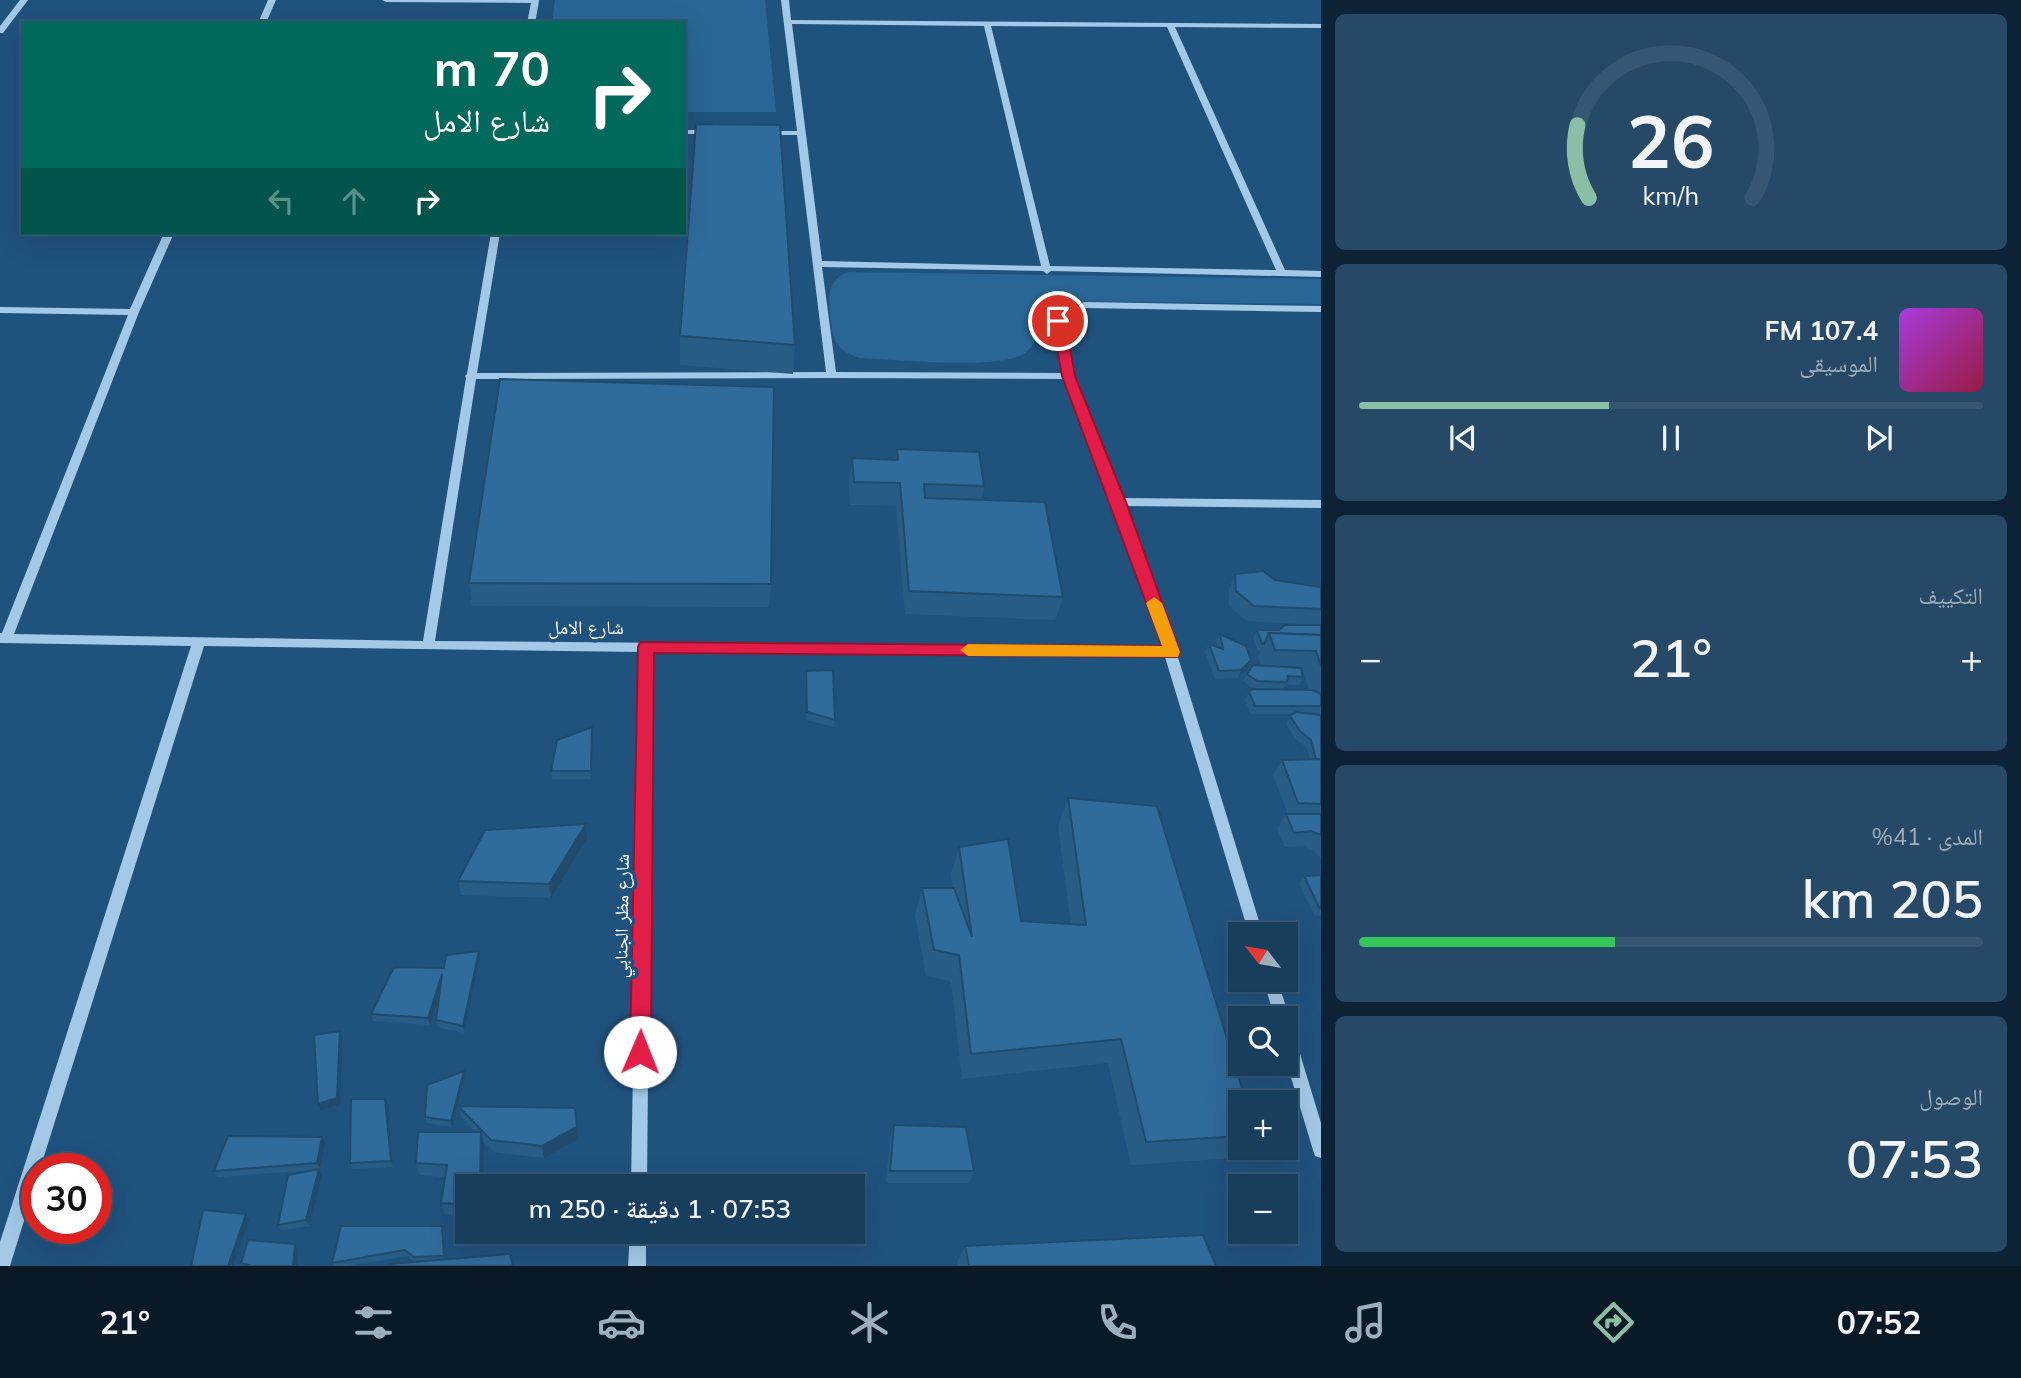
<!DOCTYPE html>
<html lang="ar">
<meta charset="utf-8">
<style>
:root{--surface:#183e5e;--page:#254967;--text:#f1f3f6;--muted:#9faebc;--line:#365773;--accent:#8abfa5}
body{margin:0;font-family:Mulish,"Noto Naskh Arabic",sans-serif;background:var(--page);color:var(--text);direction:rtl;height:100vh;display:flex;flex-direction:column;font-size:26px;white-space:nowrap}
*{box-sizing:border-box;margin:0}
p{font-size:23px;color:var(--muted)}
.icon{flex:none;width:38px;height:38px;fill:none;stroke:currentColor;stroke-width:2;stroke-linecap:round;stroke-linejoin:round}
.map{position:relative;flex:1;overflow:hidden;direction:ltr}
.side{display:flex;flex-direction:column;gap:14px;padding:14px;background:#0d2234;width:700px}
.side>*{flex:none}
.guide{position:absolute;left:21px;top:21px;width:665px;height:214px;border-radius:0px;box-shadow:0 7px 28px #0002,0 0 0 2px var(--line);direction:rtl;background:#00695c;color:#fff;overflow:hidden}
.needle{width:46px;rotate:301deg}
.fabs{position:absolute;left:1228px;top:922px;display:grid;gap:14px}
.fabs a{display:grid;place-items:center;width:70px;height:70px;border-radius:0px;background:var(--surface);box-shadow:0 7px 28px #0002,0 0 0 2px var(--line);font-size:35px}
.speed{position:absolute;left:21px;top:1153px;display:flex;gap:14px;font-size:35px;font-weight:700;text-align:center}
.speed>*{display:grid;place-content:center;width:91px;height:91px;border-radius:50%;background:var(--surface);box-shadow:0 7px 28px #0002,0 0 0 2px var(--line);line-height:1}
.speed .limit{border:10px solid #d22;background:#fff;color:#111}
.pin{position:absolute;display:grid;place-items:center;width:60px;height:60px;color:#fff;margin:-30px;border:4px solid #fff;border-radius:50%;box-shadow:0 2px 7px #0007}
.me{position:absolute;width:77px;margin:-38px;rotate:1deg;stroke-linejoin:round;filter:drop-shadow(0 0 5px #0008)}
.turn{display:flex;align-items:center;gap:24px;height:147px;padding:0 21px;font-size:32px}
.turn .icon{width:91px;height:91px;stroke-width:2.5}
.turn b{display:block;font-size:49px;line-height:60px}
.lanes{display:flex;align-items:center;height:66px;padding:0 21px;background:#0003;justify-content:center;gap:35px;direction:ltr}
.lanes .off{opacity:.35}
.big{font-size:52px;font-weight:600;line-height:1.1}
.side .widget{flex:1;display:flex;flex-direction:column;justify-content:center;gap:10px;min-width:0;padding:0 24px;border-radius:10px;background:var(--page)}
.side .dial{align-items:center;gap:0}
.dial svg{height:182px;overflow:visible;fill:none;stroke:var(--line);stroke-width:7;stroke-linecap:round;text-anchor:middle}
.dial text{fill:var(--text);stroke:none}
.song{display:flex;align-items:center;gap:21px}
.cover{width:84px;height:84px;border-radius:10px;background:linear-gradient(135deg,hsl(280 70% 55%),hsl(340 70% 35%))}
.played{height:7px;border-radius:4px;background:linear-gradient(90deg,var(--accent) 40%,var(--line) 40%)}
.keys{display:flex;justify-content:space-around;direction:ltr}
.heat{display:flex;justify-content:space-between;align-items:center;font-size:38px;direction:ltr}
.charge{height:10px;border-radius:5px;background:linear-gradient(90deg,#34c759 41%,var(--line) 0)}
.trip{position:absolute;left:455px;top:1174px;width:410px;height:70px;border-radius:0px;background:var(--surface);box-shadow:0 7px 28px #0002,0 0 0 2px var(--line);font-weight:600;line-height:70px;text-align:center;direction:rtl}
.menu{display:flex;height:112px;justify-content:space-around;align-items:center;background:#0a1926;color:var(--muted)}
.menu .icon{width:49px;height:49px}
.menu .current{color:var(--accent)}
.menu b{font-size:32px;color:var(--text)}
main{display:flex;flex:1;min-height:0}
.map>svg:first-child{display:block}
.green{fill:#296696}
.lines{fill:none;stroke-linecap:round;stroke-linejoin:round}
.minor{fill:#a3c9e7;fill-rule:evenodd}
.wall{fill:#285c85}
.shaded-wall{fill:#214b6c}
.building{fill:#2f6b9b;stroke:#214b6c;stroke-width:2}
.route{fill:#e11d48;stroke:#92132f;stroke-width:2}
.slow{fill:#f59e0b}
.labels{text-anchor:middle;stroke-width:7;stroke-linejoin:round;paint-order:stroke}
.street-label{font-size:19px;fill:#fff;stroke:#20527e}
</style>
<main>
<section class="side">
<div class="widget dial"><svg viewBox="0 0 100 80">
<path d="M14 69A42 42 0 1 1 86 69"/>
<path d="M14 69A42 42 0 0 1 9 37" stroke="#8abfa5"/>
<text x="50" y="56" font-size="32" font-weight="700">26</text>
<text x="50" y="72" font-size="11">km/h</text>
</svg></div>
<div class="widget">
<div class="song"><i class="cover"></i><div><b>107.4 FM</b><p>الموسيقى</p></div></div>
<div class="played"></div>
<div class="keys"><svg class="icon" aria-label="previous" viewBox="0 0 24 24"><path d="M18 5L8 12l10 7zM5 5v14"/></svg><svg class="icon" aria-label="pause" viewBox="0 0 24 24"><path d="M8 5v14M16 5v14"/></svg><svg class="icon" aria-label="next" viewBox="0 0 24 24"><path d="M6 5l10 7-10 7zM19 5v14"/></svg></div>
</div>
<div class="widget"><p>التكييف</p>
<div class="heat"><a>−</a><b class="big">21°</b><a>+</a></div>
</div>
<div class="widget"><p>المدى · 41%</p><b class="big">205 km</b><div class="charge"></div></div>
<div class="widget"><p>الوصول</p><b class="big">07:53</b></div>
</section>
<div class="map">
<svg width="1321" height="1266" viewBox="0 0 1321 1266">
<rect width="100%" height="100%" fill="#20527e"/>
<g class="green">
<polygon points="555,0 765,0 776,112 684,112 684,23 552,23"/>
<path d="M847,272L1321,279V304L1062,301C1026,310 1050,334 1025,353C1000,371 894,359 859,358C850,354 841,351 836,342C832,335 832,327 831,320C829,299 825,283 847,272Z"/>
</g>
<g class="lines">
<g class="minor">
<polygon points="20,0 28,0 3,33 0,33 0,26"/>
<polygon points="268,0 276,0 266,23 258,23"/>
<polygon points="382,0 539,0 539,1 535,23 527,23 531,3 386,2"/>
<path d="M781,0H789L791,20L1321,24V28L1175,27L1285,270L1321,271V277L1051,271L1047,274L1043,271L822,267L836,372L1064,373C1058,352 1051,329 1061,308L1084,302L1321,306V312L1084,308L1068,312C1055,354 1105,455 1122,498L1321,500V508L1125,506L1175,648L1178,652L1177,654L1263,934H1249L1165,657L652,652L647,1186H631L640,652L204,646L40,1169H37V1179L10,1266H0V1242L191,646L0,643V633H2L128,315L0,313V307L130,309L164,233H174L139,312L14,634L423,641L466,378L465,376L467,374L491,233H500L477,373L826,372L797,135H766L762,133L766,131H797ZM792,24L984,26L1041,266L822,261ZM991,26L1167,27L1276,270L1050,266ZM831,378L1066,379L1119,519L1162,647L435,641L476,379Z"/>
<polygon points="684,130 710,130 714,132 710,134 684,134"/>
<polygon points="1263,980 1277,980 1290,1018 1287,1023 1286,1018 1275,1018"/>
<polygon points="1286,1027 1291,1029 1294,1034 1321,1123 1321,1158 1315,1156 1313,1150 1286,1061"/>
<polygon points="630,1232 646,1232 646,1266 628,1266"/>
</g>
</g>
<g class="wall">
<polygon points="680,336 795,345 793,374 680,365"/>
<polygon points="897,449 984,486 981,500 1063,597 1055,620 905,614 896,506 850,505 849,481 852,458 895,460"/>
<polygon points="1235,574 1321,587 1321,714 1312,714 1321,715 1321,858 1314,851 1302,846 1285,847 1277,829 1286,814 1288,814 1273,775 1282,760 1310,759 1307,748 1296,739 1286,724 1290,716 1293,714 1251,714 1245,700 1249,692 1309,690 1304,674 1302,674 1303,677 1299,685 1286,684 1283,690 1253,689 1243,681 1247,674 1261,665 1258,656 1260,651 1258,651 1253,638 1257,630 1279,630 1317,625 1247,621 1229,606 1229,589"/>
<polygon points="469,583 771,584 769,607 472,606"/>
<polygon points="1220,634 1251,660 1247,668 1238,678 1215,679 1205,652 1209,644 1217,647 1216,642"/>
<polygon points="806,671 835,720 834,727 806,720"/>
<polygon points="592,727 591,779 552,779 551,771"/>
<polygon points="1068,798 1241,1102 1241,1148 1246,1148 1238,1158 1131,1165 1108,1063 962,1079 951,981 926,976 915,915 922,888 953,888 951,874 959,847 1021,921 1071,924 1058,826"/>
<polygon points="586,824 587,839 551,898 461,895 458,881"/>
<polygon points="1321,875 1321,915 1315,916 1299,884 1304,876"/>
<polygon points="479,951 480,959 464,1033 437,1027 436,1020 439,997 430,1025 373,1021 371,1014 444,968"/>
<polygon points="464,1071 465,1077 452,1127 427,1123 425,1117"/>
<polygon points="385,1099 388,1106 393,1167 353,1169 350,1163"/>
<polygon points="458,1106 579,1139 544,1158 494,1152 482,1140 484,1145 467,1186 467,1216 445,1214 441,1203 445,1177 420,1175 416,1163 475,1132 462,1118"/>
<polygon points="894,1125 974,1171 969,1183 886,1183 890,1138"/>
<polygon points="322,1137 325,1143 320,1169 319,1169 322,1175 310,1226 281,1230 278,1225 317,1170 218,1177 214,1171"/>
<polygon points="442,1226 443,1231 446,1260 415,1262 407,1256 348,1266 334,1266 332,1263"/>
<polygon points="965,1246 1216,1266 958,1266 957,1262"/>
</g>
<g class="shaded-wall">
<polygon points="1251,660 1247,668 1238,678 1241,670"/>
<polygon points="586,824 587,839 551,898 549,884"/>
<polygon points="479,951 480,959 464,1033 463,1026"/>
<polygon points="442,974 444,981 430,1025 428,1018"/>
<polygon points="340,1031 342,1038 340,1104 321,1110 318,1104"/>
<polygon points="464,1071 465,1077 452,1127 451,1121"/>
<polygon points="385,1099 388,1106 393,1167 391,1161"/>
<polygon points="577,1127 579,1139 544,1158 542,1146"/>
<polygon points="481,1132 484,1145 483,1186 480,1186"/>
<polygon points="322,1137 325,1143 320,1169 317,1163"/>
<polygon points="319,1169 322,1175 310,1226 306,1220"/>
<polygon points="246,1214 249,1220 233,1266 228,1266"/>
<polygon points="442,1226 443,1231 446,1261 444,1256"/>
<polygon points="295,1244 298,1250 297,1266 293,1266"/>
</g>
<g class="building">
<polygon points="696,124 780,125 795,345 680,336"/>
<polygon points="500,379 774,387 771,584 469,583"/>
<polygon points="897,449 979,452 984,486 924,484 925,498 1045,502 1063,597 909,591 900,483 854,482 852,458 898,460"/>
<polygon points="1263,571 1275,580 1321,587 1321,609 1254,606 1236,591 1235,574"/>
<polygon points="1285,625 1321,625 1321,635 1269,633 1264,644 1262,644 1257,630 1279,630"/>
<polygon points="1269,633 1321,635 1321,666 1316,651 1275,650"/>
<polygon points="1220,634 1246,646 1251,660 1241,670 1219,671 1209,644 1223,649"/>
<polygon points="1253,665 1301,668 1303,677 1288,676 1287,682 1257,681 1247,674"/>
<polygon points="833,670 835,720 807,712 806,671"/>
<polygon points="1251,689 1313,690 1321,694 1321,706 1255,706 1249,692"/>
<polygon points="1296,712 1321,715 1321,759 1316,759 1311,740 1300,731 1290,716"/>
<polygon points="592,727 591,771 551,771 557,740"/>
<polygon points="1321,759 1321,804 1298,803 1282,760"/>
<polygon points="1068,798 1157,806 1246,1102 1241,1102 1241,1136 1146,1142 1121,1039 971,1054 959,955 934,950 922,888 954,888 972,937 959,847 1008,839 1021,921 1086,925"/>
<polygon points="1286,814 1321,814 1321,835 1311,831 1294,833"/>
<polygon points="586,824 549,884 458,881 485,830"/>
<polygon points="1321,875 1321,909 1320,909 1304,876"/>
<polygon points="479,951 463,1026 436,1020 442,974 428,1018 371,1014 394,967 444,968 446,955"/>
<polygon points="340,1031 337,1098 318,1104 314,1035"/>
<polygon points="464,1071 451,1121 425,1117 427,1085"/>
<polygon points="351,1099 385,1099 391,1161 350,1163"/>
<polygon points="458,1106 575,1108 577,1127 542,1146 491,1140"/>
<polygon points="894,1125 966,1127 974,1171 890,1171"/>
<polygon points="418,1132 481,1132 480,1186 467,1186 467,1205 441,1203 447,1165 416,1163"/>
<polygon points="228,1136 322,1137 317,1163 214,1171"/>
<polygon points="319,1169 306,1220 278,1225 288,1175"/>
<polygon points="203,1210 246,1214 228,1266 191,1266"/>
<polygon points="341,1226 442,1226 444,1256 414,1257 405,1250 332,1263"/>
<polygon points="1203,1235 1216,1266 969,1266 965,1246"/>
<polygon points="248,1240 295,1244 293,1266 252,1266 241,1263"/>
<polygon points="510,1254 513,1266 389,1266 390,1264"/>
</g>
<polygon class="route" points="1058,317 1065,321 1075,376 1126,502 1180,652 1178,657 654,653 651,1052 648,1058 640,1061 633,1058 630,1052 638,647 640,642 1162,646 1062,376 1052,321"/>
<polygon class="slow" points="1154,597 1162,603 1180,652 1178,657 968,656 960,650 968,644 1162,646 1146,603"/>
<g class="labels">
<g class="street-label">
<text x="586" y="634">شارع الامل</text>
<text transform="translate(621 916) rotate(-89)" y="7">شارع مظر الجنابي</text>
</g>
</g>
</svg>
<div class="fabs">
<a><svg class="needle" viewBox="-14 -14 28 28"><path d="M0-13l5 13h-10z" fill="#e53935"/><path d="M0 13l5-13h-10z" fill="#9faebc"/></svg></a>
<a><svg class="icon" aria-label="search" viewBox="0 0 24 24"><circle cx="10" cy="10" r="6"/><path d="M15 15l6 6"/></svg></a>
<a>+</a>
<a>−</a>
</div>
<div class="speed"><div class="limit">30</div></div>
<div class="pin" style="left:1058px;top:321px;background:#d93025"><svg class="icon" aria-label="arrive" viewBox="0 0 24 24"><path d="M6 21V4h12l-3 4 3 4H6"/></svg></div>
<svg class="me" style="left:640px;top:1052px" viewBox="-20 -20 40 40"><circle r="19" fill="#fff"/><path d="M0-13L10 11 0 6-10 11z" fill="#e11d48"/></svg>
<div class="trip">07:53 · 1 دقيقة · 250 m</div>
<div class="guide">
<div class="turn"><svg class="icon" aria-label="right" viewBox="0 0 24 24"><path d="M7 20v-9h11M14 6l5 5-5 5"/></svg><div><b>70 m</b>شارع الامل</div></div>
<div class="lanes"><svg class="icon off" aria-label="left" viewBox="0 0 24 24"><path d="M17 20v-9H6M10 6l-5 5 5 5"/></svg><svg class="icon off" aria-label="ahead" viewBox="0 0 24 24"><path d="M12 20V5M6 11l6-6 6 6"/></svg><svg class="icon" aria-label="right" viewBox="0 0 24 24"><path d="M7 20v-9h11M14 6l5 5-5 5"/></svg></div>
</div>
</div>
</main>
<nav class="menu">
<b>07:52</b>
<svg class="icon current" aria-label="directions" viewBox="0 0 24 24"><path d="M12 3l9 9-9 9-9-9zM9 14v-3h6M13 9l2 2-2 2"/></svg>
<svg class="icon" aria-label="music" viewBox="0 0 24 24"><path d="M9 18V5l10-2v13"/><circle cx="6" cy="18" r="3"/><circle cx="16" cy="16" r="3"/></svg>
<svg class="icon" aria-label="phone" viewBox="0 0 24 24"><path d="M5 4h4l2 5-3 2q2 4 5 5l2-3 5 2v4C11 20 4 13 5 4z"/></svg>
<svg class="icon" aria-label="climate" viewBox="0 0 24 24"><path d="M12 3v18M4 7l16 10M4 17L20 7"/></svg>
<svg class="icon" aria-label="car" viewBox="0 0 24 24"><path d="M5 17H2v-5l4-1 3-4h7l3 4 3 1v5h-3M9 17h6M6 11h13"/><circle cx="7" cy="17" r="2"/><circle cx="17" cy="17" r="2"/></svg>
<svg class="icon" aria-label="filters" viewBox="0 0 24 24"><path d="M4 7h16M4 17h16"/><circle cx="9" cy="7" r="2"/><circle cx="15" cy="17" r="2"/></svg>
<b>21°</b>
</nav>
